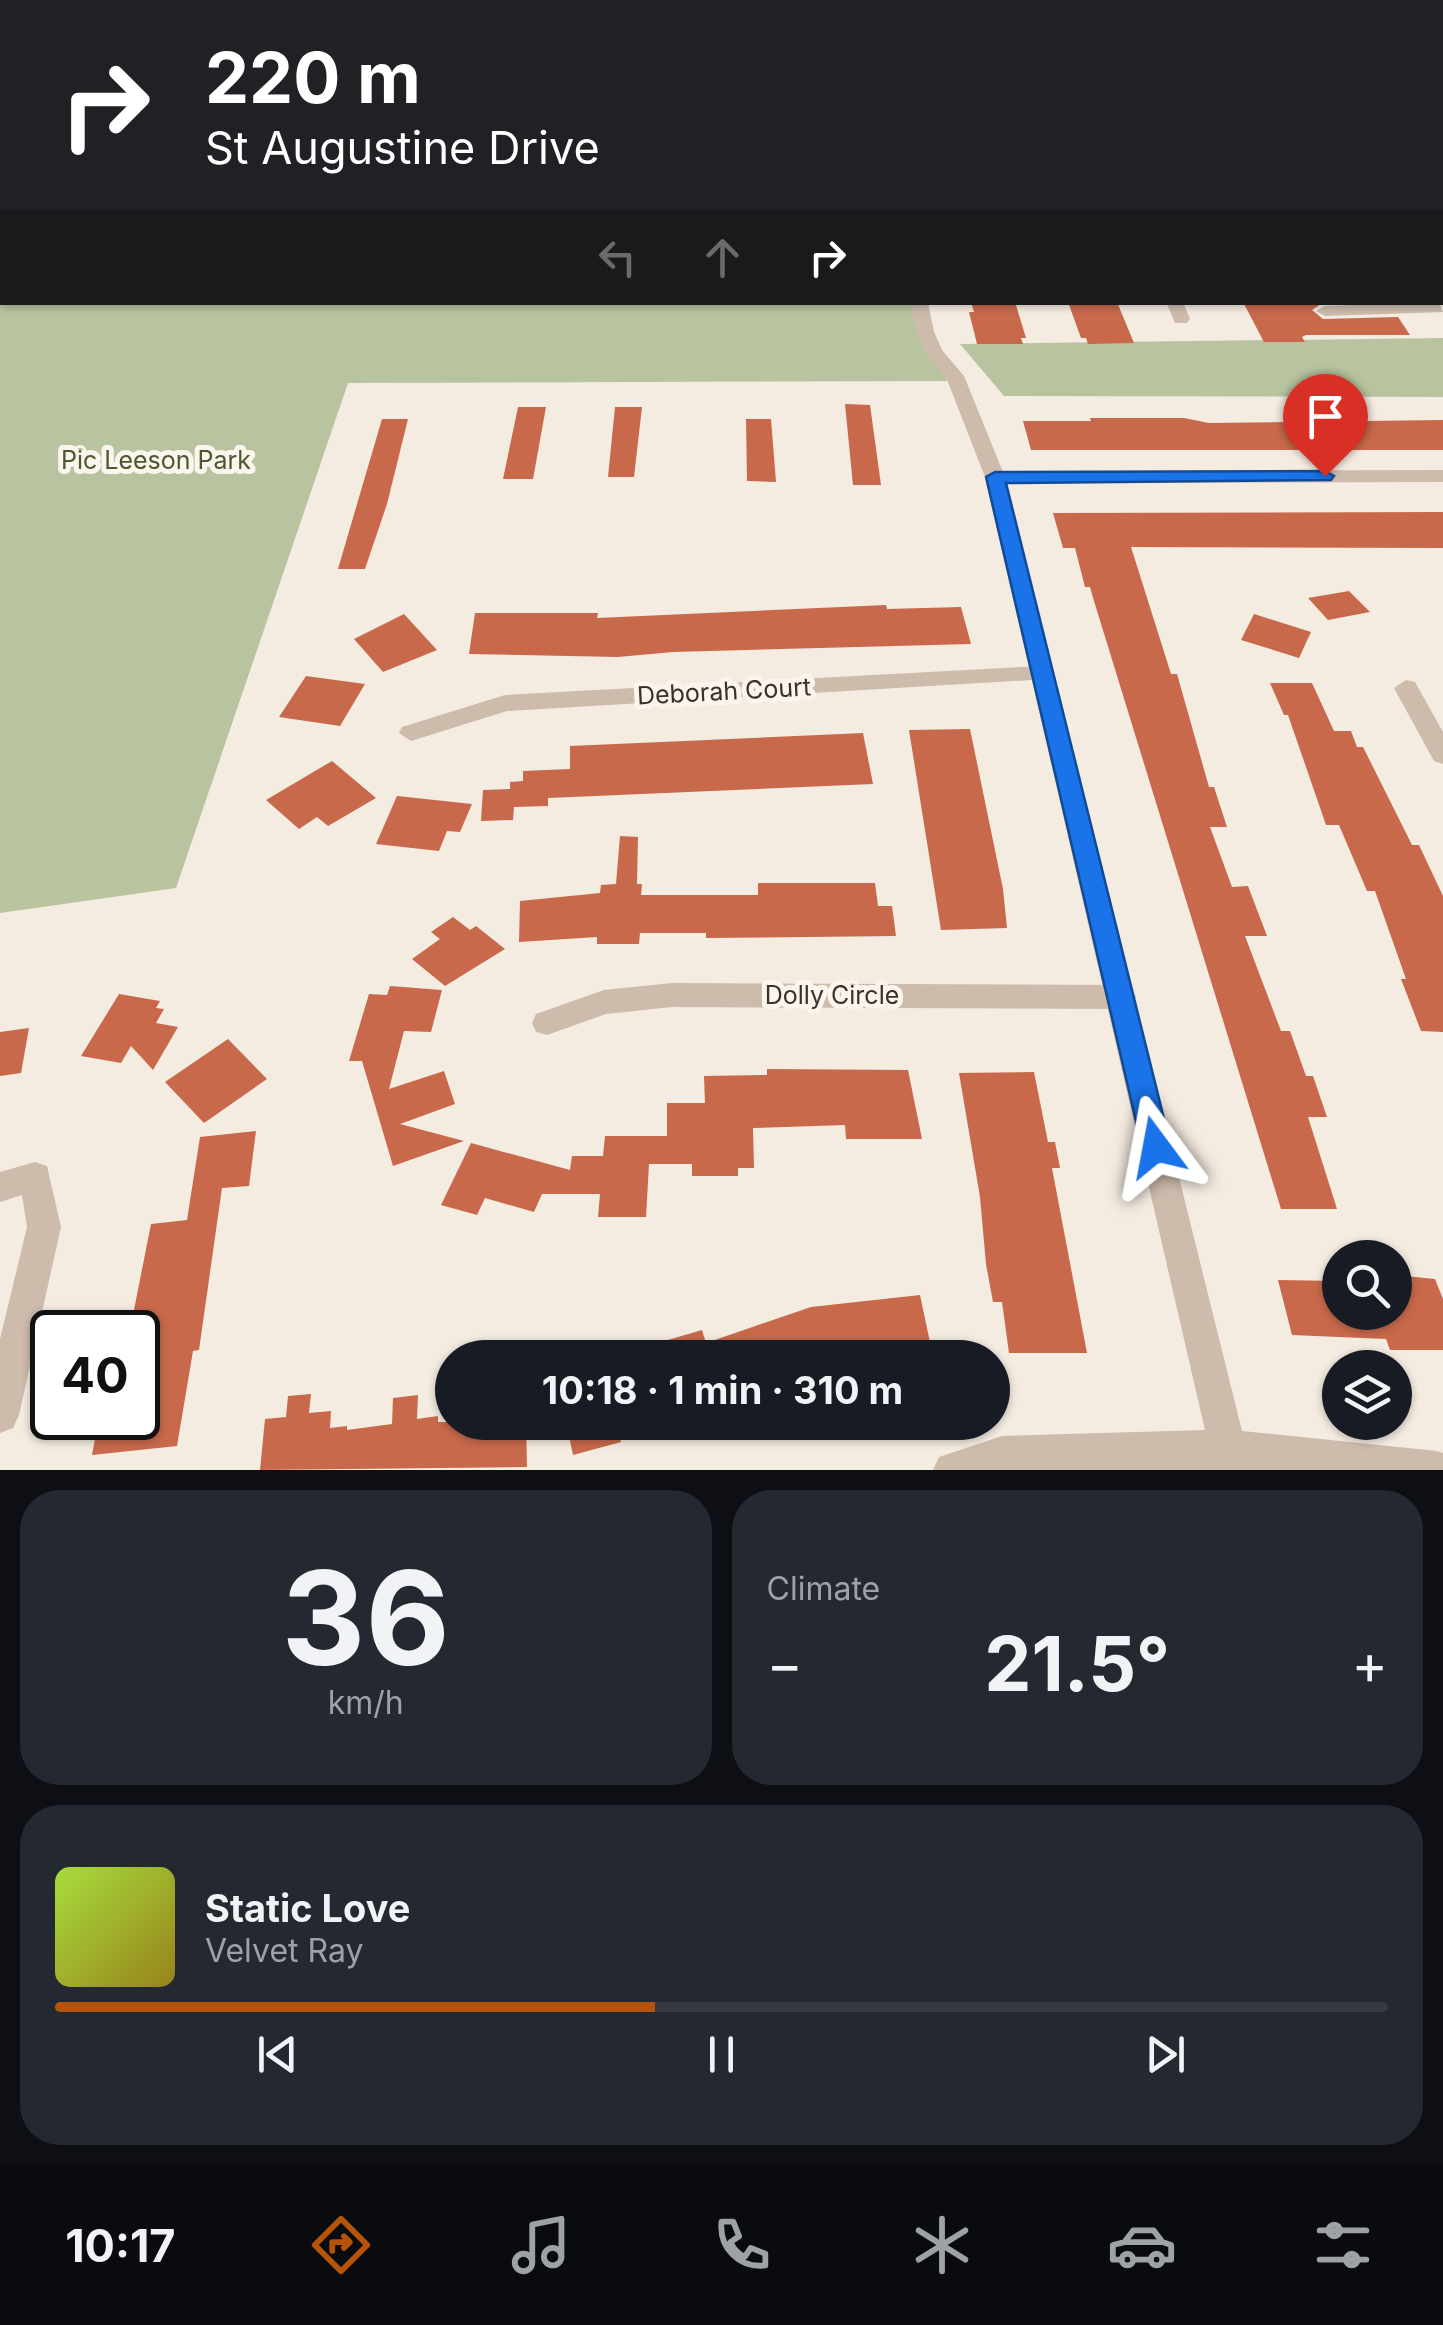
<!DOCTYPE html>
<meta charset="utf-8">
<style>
:root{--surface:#171b24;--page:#242831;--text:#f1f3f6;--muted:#9ea1a6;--line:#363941;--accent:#b45309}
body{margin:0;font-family:Inter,sans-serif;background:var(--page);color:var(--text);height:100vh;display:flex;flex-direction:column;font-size:38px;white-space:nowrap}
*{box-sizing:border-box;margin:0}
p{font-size:32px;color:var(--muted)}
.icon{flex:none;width:55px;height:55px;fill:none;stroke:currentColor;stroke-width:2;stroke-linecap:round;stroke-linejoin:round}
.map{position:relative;height:1470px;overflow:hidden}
.sheet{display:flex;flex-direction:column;gap:20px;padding:20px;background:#0d0f14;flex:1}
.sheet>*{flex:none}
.guide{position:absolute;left:0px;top:0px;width:1445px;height:305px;box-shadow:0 2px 8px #0004;background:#202124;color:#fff;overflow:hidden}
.tools{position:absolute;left:1322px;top:1240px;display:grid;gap:20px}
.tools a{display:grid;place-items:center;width:90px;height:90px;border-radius:50%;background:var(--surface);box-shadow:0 2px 8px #0004;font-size:50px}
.speed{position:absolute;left:30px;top:1310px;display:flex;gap:20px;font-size:50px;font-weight:700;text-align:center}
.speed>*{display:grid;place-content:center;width:130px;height:130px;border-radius:50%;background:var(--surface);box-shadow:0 2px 8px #0004;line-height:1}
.speed .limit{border:5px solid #111;border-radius:15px;background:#fff;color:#111}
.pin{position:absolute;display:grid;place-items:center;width:85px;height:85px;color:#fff;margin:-102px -42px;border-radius:50% 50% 50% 0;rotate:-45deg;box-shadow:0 0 10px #0007}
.pin .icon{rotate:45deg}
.me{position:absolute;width:110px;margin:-55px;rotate:347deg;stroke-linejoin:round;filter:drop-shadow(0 0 8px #0008)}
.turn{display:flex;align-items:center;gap:35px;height:210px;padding:0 40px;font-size:45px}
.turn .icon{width:130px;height:130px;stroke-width:2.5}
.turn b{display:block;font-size:70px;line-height:85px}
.lanes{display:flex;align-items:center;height:95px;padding:0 40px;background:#0003;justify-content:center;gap:50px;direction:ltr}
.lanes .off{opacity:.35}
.big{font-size:75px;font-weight:700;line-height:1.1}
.sheet .card{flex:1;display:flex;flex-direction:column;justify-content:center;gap:15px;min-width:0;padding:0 35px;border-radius:40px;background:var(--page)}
.sheet .dial{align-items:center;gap:0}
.dial b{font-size:130px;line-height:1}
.song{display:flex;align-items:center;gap:30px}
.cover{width:120px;height:120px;border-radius:15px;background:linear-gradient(135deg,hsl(80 70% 55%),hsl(50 70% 35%))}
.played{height:10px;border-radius:5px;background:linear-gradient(90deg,var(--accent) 45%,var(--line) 45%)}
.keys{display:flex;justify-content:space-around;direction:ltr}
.heat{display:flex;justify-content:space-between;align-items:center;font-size:55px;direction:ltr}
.sheet .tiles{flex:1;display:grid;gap:20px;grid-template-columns:1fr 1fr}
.card:last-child{grid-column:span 2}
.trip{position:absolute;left:435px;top:1340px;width:575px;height:100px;border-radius:50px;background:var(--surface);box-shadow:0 2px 8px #0004;font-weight:700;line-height:100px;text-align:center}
.dock{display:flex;height:160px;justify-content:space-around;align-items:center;background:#090b0e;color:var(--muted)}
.dock .icon{width:70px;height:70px}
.dock .selected{color:var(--accent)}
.dock b{font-size:45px;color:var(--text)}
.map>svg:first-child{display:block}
.green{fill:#b8c4a0}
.building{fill:#c8694b}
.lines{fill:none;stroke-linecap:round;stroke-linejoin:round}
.minor{fill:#cdbbac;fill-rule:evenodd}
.tertiary{fill:#cdbbac;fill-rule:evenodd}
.secondary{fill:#a18a7d;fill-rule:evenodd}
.route{fill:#1a73e8;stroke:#114b97;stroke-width:2.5}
.labels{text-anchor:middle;stroke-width:10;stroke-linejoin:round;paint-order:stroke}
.park-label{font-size:25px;fill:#4a5a2e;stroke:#fbf5ee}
.street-label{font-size:25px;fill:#3b302b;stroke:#fbf5ee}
</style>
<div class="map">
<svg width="1443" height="1470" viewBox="0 0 1443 1470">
<rect width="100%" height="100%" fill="#f4ebe1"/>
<g class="green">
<polygon points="0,119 2,302 926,303 947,381 348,383 176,888 0,913"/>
<polygon points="1443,338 1443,397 1004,396 960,344"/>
</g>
<g class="building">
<polygon points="971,302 1015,302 1026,338 1021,338 1023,344 977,344 969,312 974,312"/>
<polygon points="1068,302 1117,302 1134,343 1088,344 1086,338 1081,338"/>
<polygon points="1243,302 1324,302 1312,310 1323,319 1398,317 1410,335 1306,335 1302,337 1305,342 1264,342"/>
<polygon points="845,404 870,405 881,485 853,485"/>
<polygon points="518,407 546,407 533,479 503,479"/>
<polygon points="615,407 642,407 634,477 608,477"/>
<polygon points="1090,418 1184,418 1209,423 1443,420 1443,450 1031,450 1023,421 1091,421"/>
<polygon points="382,419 408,419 387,504 365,569 338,569"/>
<polygon points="746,419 771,419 776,482 747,481"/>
<polygon points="1443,512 1443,548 1131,547 1171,674 1177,674 1209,787 1214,787 1227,827 1210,827 1232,887 1248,886 1267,936 1245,936 1281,1031 1290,1031 1306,1076 1313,1076 1327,1117 1308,1117 1337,1209 1281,1209 1094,601 1090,587 1085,587 1075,548 1063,548 1053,513"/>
<polygon points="1349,591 1370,612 1328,620 1308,598"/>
<polygon points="886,605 887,609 961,607 971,644 673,652 618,657 469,654 475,613 598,613 597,618"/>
<polygon points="404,614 437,650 383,672 354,639"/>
<polygon points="1254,614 1311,632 1299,658 1241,640"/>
<polygon points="306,676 365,684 340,726 279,717"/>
<polygon points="1270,683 1312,683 1334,731 1351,731 1357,747 1363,747 1412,845 1419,845 1443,896 1443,1032 1421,1031 1401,979 1406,979 1375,891 1367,891 1339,825 1326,825 1288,715 1284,715"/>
<polygon points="970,729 1003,889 1007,928 941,930 909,730"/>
<polygon points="863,733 873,784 548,798 548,806 514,807 513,820 481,821 483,790 510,789 510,782 523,781 523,771 570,769 570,746"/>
<polygon points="332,761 376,798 328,826 317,817 299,829 266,800"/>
<polygon points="397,796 472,804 460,832 447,831 439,851 376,844"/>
<polygon points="620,836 638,837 637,884 642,884 641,895 758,895 758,883 875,883 878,906 892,906 896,936 706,938 706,933 640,933 639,944 597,944 597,937 519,942 520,901 600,893 601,885 616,884"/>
<polygon points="453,917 470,930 476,926 505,949 445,986 412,959 440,939 431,932"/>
<polygon points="390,986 442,990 431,1032 404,1031 389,1089 444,1071 455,1104 400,1124 464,1141 393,1166 362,1061 349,1061 369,994 387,995"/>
<polygon points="119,994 160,1001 156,1008 164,1009 156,1023 178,1027 153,1070 131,1046 121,1063 81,1056"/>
<polygon points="29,1028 21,1073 0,1076 0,1032"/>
<polygon points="228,1039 267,1079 204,1123 165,1082"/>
<polygon points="767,1069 908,1070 922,1139 846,1139 845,1125 753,1128 754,1168 738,1168 738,1176 692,1176 692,1164 649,1164 646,1217 598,1217 600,1194 542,1194 534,1212 485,1198 477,1215 441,1205 471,1143 570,1170 572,1156 603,1156 605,1136 667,1136 667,1103 705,1103 704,1076 767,1075"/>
<polygon points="1034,1072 1048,1142 1055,1142 1060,1168 1052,1168 1087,1353 1009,1353 1002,1302 993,1302 986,1264 980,1197 959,1073"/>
<polygon points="256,1131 249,1186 222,1188 199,1350 193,1351 177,1446 92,1455 99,1418 138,1418 138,1332 117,1332 121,1311 134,1310 151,1224 187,1220 200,1137"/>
<polygon points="1395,1275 1435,1279 1443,1299 1443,1350 1390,1350 1386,1339 1292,1335 1278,1280 1340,1281 1340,1312 1395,1312"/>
<polygon points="920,1295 931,1347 857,1355 854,1342 811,1358 631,1358 630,1351 702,1330 706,1343 811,1307"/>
<polygon points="311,1394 309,1413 331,1411 330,1428 347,1426 347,1430 392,1424 393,1398 418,1395 417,1419 438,1416 438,1422 526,1422 527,1467 260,1470 265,1419 286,1417 288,1396"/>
<polygon points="566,1422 616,1422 621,1442 573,1455"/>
</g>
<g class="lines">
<g class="minor">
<rect x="1442" y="233" width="1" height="10"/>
<polygon points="1166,302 1183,302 1190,319 1187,323 1175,323"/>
<polygon points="1422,302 1439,302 1443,312 1325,316 1316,311 1325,306"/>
<polygon points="1443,470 1443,482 995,483 985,477 995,471"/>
<polygon points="1041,666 1049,669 1053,674 1049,679 507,711 411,741 399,733 402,727 505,695"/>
<polygon points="1406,680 1415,682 1443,732 1443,764 1434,761 1394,688"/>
<polygon points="672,983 1121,985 1131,989 1136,997 1131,1005 1121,1009 672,1007 606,1014 547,1035 536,1032 532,1023 536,1014 604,990"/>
<polygon points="35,1162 47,1166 61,1227 19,1415 13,1428 0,1433 0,1339 27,1227 22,1195 0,1202 0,1172"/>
</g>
<polygon class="tertiary" points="910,302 928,302 934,332 942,350 964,376 1005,477 1242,1431 1437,1451 1443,1453 1443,1470 933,1470 939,1457 1002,1436 1205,1430 985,477 946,377 925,352 916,332"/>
<g class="secondary">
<rect x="1442" y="5" width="1" height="8"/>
<rect x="0" y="113" width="2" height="8"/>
</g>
</g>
<polygon class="route" points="1325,471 1334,476 1331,480 1006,483 1171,1147 1167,1156 1156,1160 1146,1156 1142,1147 986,477 995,472"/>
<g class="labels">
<g class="park-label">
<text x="156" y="469">Pic Leeson Park</text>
</g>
<g class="street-label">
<text transform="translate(724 691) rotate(-3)" y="9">Deborah Court</text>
<text x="832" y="1004">Dolly Circle</text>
</g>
</g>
</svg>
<div class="tools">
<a><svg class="icon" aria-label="search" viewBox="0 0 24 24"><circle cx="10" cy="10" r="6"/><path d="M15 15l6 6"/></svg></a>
<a><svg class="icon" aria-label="layers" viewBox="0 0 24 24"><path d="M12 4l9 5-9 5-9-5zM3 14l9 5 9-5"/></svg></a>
</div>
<div class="speed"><div class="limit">40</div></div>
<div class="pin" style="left:1325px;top:476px;background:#d93025"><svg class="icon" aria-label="arrive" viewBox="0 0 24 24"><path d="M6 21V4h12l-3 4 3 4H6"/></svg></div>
<svg class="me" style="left:1156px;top:1147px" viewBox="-20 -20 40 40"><path d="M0-17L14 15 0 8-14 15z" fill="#1a73e8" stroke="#fff" stroke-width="4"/></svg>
<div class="trip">10:18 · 1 min · 310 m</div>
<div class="guide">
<div class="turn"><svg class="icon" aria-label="right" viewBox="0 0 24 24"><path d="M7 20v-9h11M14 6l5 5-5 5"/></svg><div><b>220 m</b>St Augustine Drive</div></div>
<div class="lanes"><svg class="icon off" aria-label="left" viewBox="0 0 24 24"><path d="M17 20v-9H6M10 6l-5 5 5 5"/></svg><svg class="icon off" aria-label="ahead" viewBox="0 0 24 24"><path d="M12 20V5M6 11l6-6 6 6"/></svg><svg class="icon" aria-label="right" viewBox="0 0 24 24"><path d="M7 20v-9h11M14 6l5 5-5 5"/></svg></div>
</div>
</div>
<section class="sheet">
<div class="tiles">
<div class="card dial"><b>36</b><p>km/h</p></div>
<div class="card"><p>Climate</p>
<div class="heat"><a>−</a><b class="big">21.5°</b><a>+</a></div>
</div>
<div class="card">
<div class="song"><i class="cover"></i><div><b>Static Love</b><p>Velvet Ray</p></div></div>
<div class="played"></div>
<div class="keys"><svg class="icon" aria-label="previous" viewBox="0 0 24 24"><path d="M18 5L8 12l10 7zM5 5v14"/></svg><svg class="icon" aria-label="pause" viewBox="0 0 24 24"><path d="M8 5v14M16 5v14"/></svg><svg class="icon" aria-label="next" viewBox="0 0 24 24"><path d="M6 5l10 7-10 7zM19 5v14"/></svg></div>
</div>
</div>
</section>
<nav class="dock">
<b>10:17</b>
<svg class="icon selected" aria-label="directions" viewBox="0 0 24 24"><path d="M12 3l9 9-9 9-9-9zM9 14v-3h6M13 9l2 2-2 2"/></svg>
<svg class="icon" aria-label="music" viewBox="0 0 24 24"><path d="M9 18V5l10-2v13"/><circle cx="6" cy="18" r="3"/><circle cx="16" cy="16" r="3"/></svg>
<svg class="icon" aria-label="phone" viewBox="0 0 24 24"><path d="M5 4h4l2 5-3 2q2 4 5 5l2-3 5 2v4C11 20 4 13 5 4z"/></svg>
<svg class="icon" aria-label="climate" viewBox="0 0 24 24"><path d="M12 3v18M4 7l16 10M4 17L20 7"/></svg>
<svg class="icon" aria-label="car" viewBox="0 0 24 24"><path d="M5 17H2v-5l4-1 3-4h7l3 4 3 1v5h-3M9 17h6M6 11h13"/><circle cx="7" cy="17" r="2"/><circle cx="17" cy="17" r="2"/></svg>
<svg class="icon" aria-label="filters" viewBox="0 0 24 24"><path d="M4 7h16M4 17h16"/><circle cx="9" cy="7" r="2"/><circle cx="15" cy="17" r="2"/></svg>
</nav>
